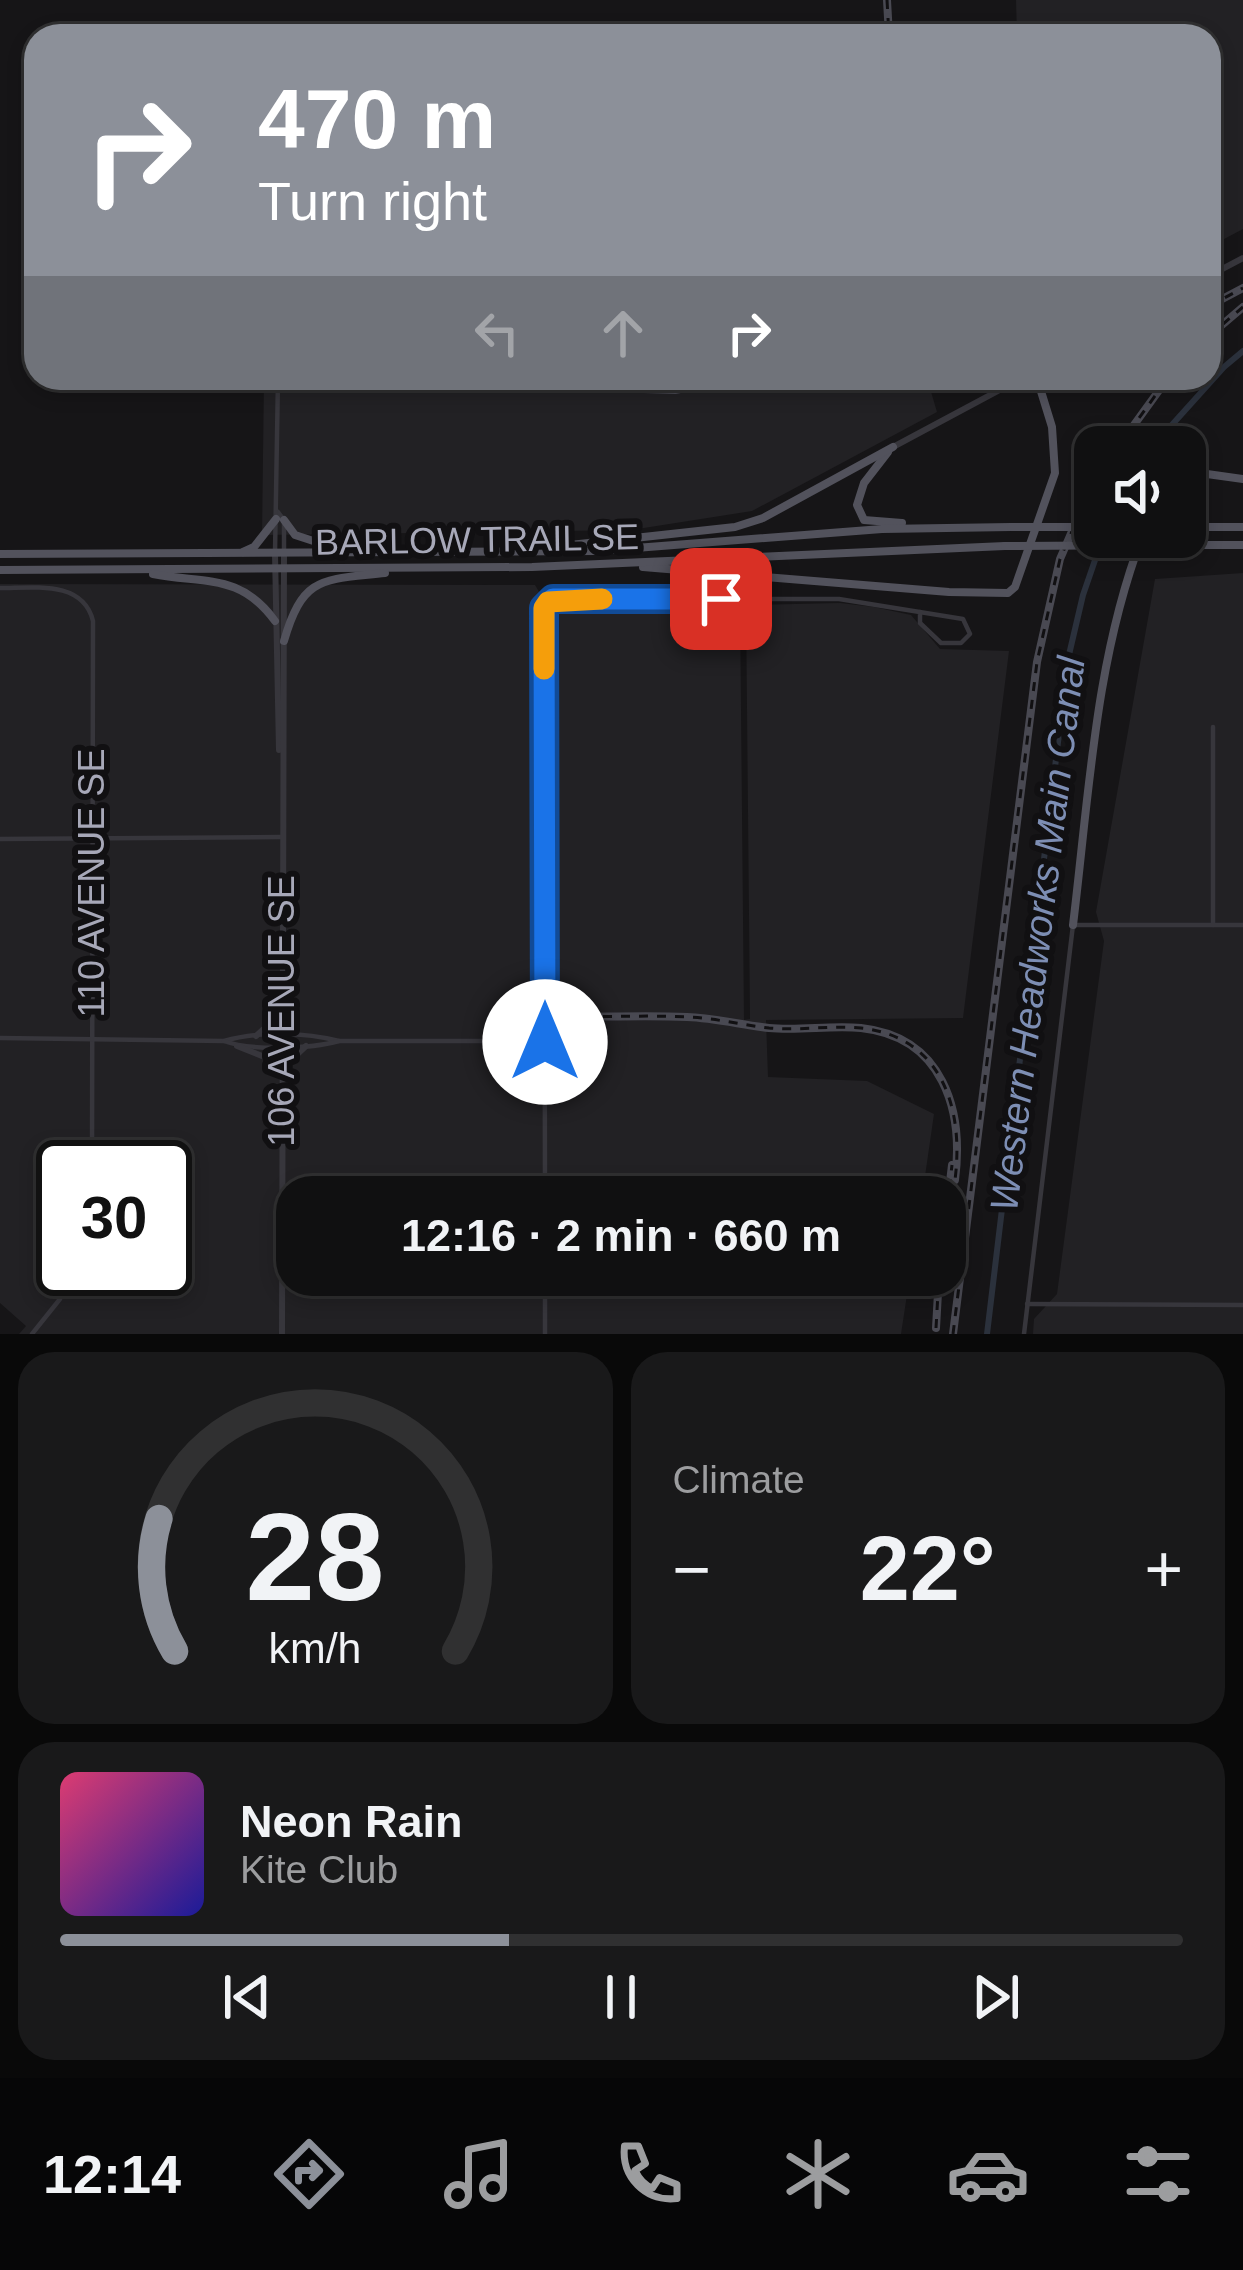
<!DOCTYPE html>
<meta charset="utf-8">
<style>
:root{--surface:#101011;--page:#19191a;--text:#f1f3f6;--muted:#9c9d9f;--line:#303031;--accent:#8c9099}
body{margin:0;font-family:Helvetica,sans-serif;background:var(--page);color:var(--text);height:100vh;display:flex;flex-direction:column;font-size:45px;white-space:nowrap}
*{box-sizing:border-box;margin:0}
p{font-size:39px;color:var(--muted)}
.icon{flex:none;width:66px;height:66px;fill:none;stroke:currentColor;stroke-width:2;stroke-linecap:round;stroke-linejoin:round}
.map{position:relative;height:1334px;overflow:hidden}
.details{display:flex;flex-direction:column;gap:18px;padding:18px;background:#090909;flex:1}
.details>*{flex:none}
.guide{position:absolute;left:24px;top:24px;width:1197px;height:366px;border-radius:36px;box-shadow:0 6px 18px #0003,0 0 0 3px var(--line);background:#8c9099;color:#fff;overflow:hidden}
.tools{position:absolute;left:1074px;top:426px;display:grid;gap:24px}
.tools a{display:grid;place-items:center;width:132px;height:132px;border-radius:24px;background:var(--surface);box-shadow:0 6px 18px #0003,0 0 0 3px var(--line);font-size:60px}
.speed{position:absolute;left:36px;top:1140px;display:flex;gap:24px;font-size:60px;font-weight:700;text-align:center}
.speed>*{display:grid;place-content:center;width:156px;height:156px;border-radius:50%;background:var(--surface);box-shadow:0 6px 18px #0003,0 0 0 3px var(--line);line-height:1}
.speed .limit{border:6px solid #111;border-radius:18px;background:#fff;color:#111}
.pin{position:absolute;display:grid;place-items:center;width:102px;height:102px;color:#fff;margin:-51px;border-radius:24px;box-shadow:0 6px 18px #0006}
.me{position:absolute;width:132px;margin:-66px;rotate:0deg;stroke-linejoin:round;filter:drop-shadow(0 0 9px #0008)}
.turn{display:flex;align-items:center;gap:42px;height:252px;padding:0 36px;font-size:54px}
.turn .icon{width:156px;height:156px;stroke-width:2.5}
.turn b{display:block;font-size:84px;line-height:102px}
.lanes{display:flex;align-items:center;height:114px;padding:0 36px;background:#0003;justify-content:center;gap:60px;direction:ltr}
.lanes .off{opacity:.35}
.big{font-size:90px;font-weight:800;line-height:1.1}
.details .card{flex:1;display:flex;flex-direction:column;justify-content:center;gap:18px;min-width:0;padding:0 42px;border-radius:36px;background:var(--page)}
.details .dial{align-items:center;gap:0}
.dial svg{height:312px;overflow:visible;fill:none;stroke:var(--line);stroke-width:7;stroke-linecap:round;text-anchor:middle}
.dial text{fill:var(--text);stroke:none}
.song{display:flex;align-items:center;gap:36px}
.cover{width:144px;height:144px;border-radius:18px;background:linear-gradient(135deg,hsl(340 70% 55%),hsl(240 70% 35%))}
.played{height:12px;border-radius:6px;background:linear-gradient(90deg,var(--accent) 40%,var(--line) 40%)}
.keys{display:flex;justify-content:space-around;direction:ltr}
.heat{display:flex;justify-content:space-between;align-items:center;font-size:66px;direction:ltr}
.details .tiles{flex:1;display:grid;gap:18px;grid-template-columns:1fr 1fr}
.card:last-child{grid-column:span 2}
.trip{position:absolute;left:276px;top:1176px;width:690px;height:120px;border-radius:36px;background:var(--surface);box-shadow:0 6px 18px #0003,0 0 0 3px var(--line);font-weight:800;line-height:120px;text-align:center}
.tab-bar{display:flex;height:192px;justify-content:space-around;align-items:center;background:#060607;color:var(--muted)}
.tab-bar .icon{width:84px;height:84px}
.tab-bar .on{color:var(--accent)}
.tab-bar b{font-size:54px;color:var(--text)}
.map>svg:first-child{display:block}
.built{fill:#222124;fill-rule:evenodd}
.lines{fill:none;stroke-linecap:round;stroke-linejoin:round}
.canal{stroke:#2b313c;stroke-width:6}
.minor{stroke:#37363c;stroke-width:4.5}
.tertiary{stroke:#37363c;stroke-width:6}
.primary{stroke:#52525c;stroke-width:8}
.rail-casing{stroke:#494952;stroke-width:8}
.rail{stroke:#111012;stroke-width:3;stroke-dasharray:9;stroke-linecap:butt}
.primary-bridge{stroke:#52525c;stroke-width:8}
.route-casing{stroke:#114b97;stroke-width:30}
.route{stroke:#1a73e8;stroke-width:21}
.slow{stroke:#f59e0b;stroke-width:21}
.labels{text-anchor:middle;stroke-width:12;stroke-linejoin:round;paint-order:stroke}
.street-label{font-size:36px;fill:#a7a8b8;stroke:#111012}
.water-label{font-size:39px;font-style:italic;fill:#7d8eb4;stroke:#111012}
</style>
<div class="map">
<svg width="1243" height="1334" viewBox="0 0 1243 1334">
<rect width="100%" height="100%" fill="#161517"/>
<g class="built">
<polygon points="1016,0 1243,0 1243,229 1209,247 1209,36 1017,36"/>
<polygon points="264,378 927,378 937,412 752,511 631,530 262,535"/>
<polygon points="1243,573 1243,1334 1033,1334 1034,1319 1057,1294 1104,941 1096,912 1155,579"/>
<path d="M0,584L535,585L553,615L564,604H740L744,1020L750,1019L746,605L840,603L874,607L911,615L940,649L1009,651L963,1018L766,1020L768,1077L867,1081L934,1114L922,1197H297V1275H910L901,1334H19L26,1326L0,1303ZM63,1167H165V1269H63Z"/>
</g>
<g class="lines">
<g class="canal">
<polyline points="1152,447 1224,367 1243,351"/>
<polyline points="987,1334 1068,659 1083,595 1103,537"/>
</g>
<g class="minor">
<polyline points="278,512 284,520 284,553"/>
<polyline points="275,553 278,378"/>
<path d="M0,588C34,588 83,580 93,621L92,1167"/>
<polyline points="1213,727 1213,925"/>
<polyline points="0,839 281,837"/>
<path d="M0,1038L224,1041C258,1031 306,1032 339,1041"/>
<path d="M224,1041C251,1051 311,1049 339,1041H545"/>
<polyline points="545,1197 544,608 553,599 839,599 963,619 970,634 961,643 941,643 920,623 920,612"/>
<polyline points="545,1275 545,1334"/>
<polyline points="1027,1304 1243,1305"/>
<polyline points="32,1334 60,1299 76,1269"/>
<polyline points="1024,1334 1073,925 1243,925"/>
</g>
<g class="tertiary">
<polyline points="1209,276 1243,258"/>
<polyline points="893,447 1022,378"/>
<polyline points="275,554 279,750"/>
<polyline points="256,1036 267,1026 279,1003"/>
<polyline points="237,1046 267,1058 280,1071"/>
<polyline points="283,1078 291,1060 306,1046"/>
<polyline points="282,1334 284,553"/>
</g>
<g class="primary">
<polyline points="888,452 864,483 857,505 864,520 902,523"/>
<polyline points="1185,479 1207,474 1243,479"/>
<polyline points="284,520 295,535 341,550"/>
<polyline points="1185,527 1243,527"/>
<polyline points="1164,545 1243,545"/>
<polyline points="561,546 735,527 763,518 893,447"/>
<polyline points="243,552 254,547 276,519"/>
<polyline points="0,554 597,551 882,529 1011,527"/>
<polyline points="643,567 949,592 1008,593 1015,587 1055,473 1052,427 1040,388 1042,378"/>
<polyline points="0,570 532,567 1005,546"/>
<path d="M153,574C205,584 240,573 275,621"/>
<path d="M284,641C303,575 323,580 385,573"/>
<path d="M1073,925C1089,795 1095,660 1142,537"/>
</g>
<g class="rail-casing">
<g id="rail">
<polyline points="887,0 889,36"/>
<polyline points="1209,306 1243,288"/>
<polyline points="1209,336 1243,307"/>
<polyline points="550,386 675,390 737,378"/>
<polyline points="1118,447 1168,378"/>
<path d="M567,1017C607,1017 647,1015 687,1017C715,1018 742,1025 769,1028C800,1031 831,1025 861,1028C943,1037 964,1110 955,1180"/>
<polyline points="945,1224 952,1165"/>
<polyline points="936,1328 939,1275"/>
<polyline points="953,1334 1037,662 1060,559 1095,478"/>
</g>
</g>
<use href="#rail" class="rail"/>
<g class="primary-bridge">
<polyline points="1011,527 1095,527"/>
<polyline points="1005,546 1164,545"/>
</g>
</g>
<g class="lines">
<g class="route-casing">
<polyline id="route" points="545,1042 544,608 553,599 721,599"/>
</g>
<use href="#route" class="route"/>
<polyline class="slow" points="544,669 544,608 548,602 602,599"/>
</g>
<g class="labels">
<g class="street-label">
<text transform="translate(477 539) rotate(-1)" y="13">BARLOW TRAIL SE</text>
<text transform="translate(91 883) rotate(-90)" y="13">110 AVENUE SE</text>
<text transform="translate(281 1011) rotate(-90)" y="13">106 AVENUE SE</text>
</g>
<g class="water-label">
<text transform="translate(1037 934) rotate(-83)" y="14">Western Headworks Main Canal</text>
</g>
</g>
</svg>
<div class="tools">
<a><svg class="icon" aria-label="sound" viewBox="0 0 24 24"><path d="M4 9h4l5-4v14l-5-4H4zM17 9q2 3 0 6"/></svg></a>
</div>
<div class="speed"><div class="limit">30</div></div>
<div class="pin" style="left:721px;top:599px;background:#d93025"><svg class="icon" aria-label="arrive" viewBox="0 0 24 24"><path d="M6 21V4h12l-3 4 3 4H6"/></svg></div>
<svg class="me" style="left:545px;top:1042px" viewBox="-20 -20 40 40"><circle r="19" fill="#fff"/><path d="M0-13L10 11 0 6-10 11z" fill="#1a73e8"/></svg>
<div class="trip">12:16 · 2 min · 660 m</div>
<div class="guide">
<div class="turn"><svg class="icon" aria-label="right" viewBox="0 0 24 24"><path d="M7 20v-9h11M14 6l5 5-5 5"/></svg><div><b>470 m</b>Turn right</div></div>
<div class="lanes"><svg class="icon off" aria-label="left" viewBox="0 0 24 24"><path d="M17 20v-9H6M10 6l-5 5 5 5"/></svg><svg class="icon off" aria-label="ahead" viewBox="0 0 24 24"><path d="M12 20V5M6 11l6-6 6 6"/></svg><svg class="icon" aria-label="right" viewBox="0 0 24 24"><path d="M7 20v-9h11M14 6l5 5-5 5"/></svg></div>
</div>
</div>
<section class="details">
<div class="tiles">
<div class="card dial"><svg viewBox="0 0 100 80">
<path d="M14 69A42 42 0 1 1 86 69"/>
<path d="M14 69A42 42 0 0 1 10 35" stroke="#8c9099"/>
<text x="50" y="56" font-size="32" font-weight="700">28</text>
<text x="50" y="72" font-size="11">km/h</text>
</svg></div>
<div class="card"><p>Climate</p>
<div class="heat"><a>−</a><b class="big">22°</b><a>+</a></div>
</div>
<div class="card">
<div class="song"><i class="cover"></i><div><b>Neon Rain</b><p>Kite Club</p></div></div>
<div class="played"></div>
<div class="keys"><svg class="icon" aria-label="previous" viewBox="0 0 24 24"><path d="M18 5L8 12l10 7zM5 5v14"/></svg><svg class="icon" aria-label="pause" viewBox="0 0 24 24"><path d="M8 5v14M16 5v14"/></svg><svg class="icon" aria-label="next" viewBox="0 0 24 24"><path d="M6 5l10 7-10 7zM19 5v14"/></svg></div>
</div>
</div>
</section>
<nav class="tab-bar">
<b>12:14</b>
<svg class="icon on" aria-label="directions" viewBox="0 0 24 24"><path d="M12 3l9 9-9 9-9-9zM9 14v-3h6M13 9l2 2-2 2"/></svg>
<svg class="icon" aria-label="music" viewBox="0 0 24 24"><path d="M9 18V5l10-2v13"/><circle cx="6" cy="18" r="3"/><circle cx="16" cy="16" r="3"/></svg>
<svg class="icon" aria-label="phone" viewBox="0 0 24 24"><path d="M5 4h4l2 5-3 2q2 4 5 5l2-3 5 2v4C11 20 4 13 5 4z"/></svg>
<svg class="icon" aria-label="climate" viewBox="0 0 24 24"><path d="M12 3v18M4 7l16 10M4 17L20 7"/></svg>
<svg class="icon" aria-label="car" viewBox="0 0 24 24"><path d="M5 17H2v-5l4-1 3-4h7l3 4 3 1v5h-3M9 17h6M6 11h13"/><circle cx="7" cy="17" r="2"/><circle cx="17" cy="17" r="2"/></svg>
<svg class="icon" aria-label="filters" viewBox="0 0 24 24"><path d="M4 7h16M4 17h16"/><circle cx="9" cy="7" r="2"/><circle cx="15" cy="17" r="2"/></svg>
</nav>
